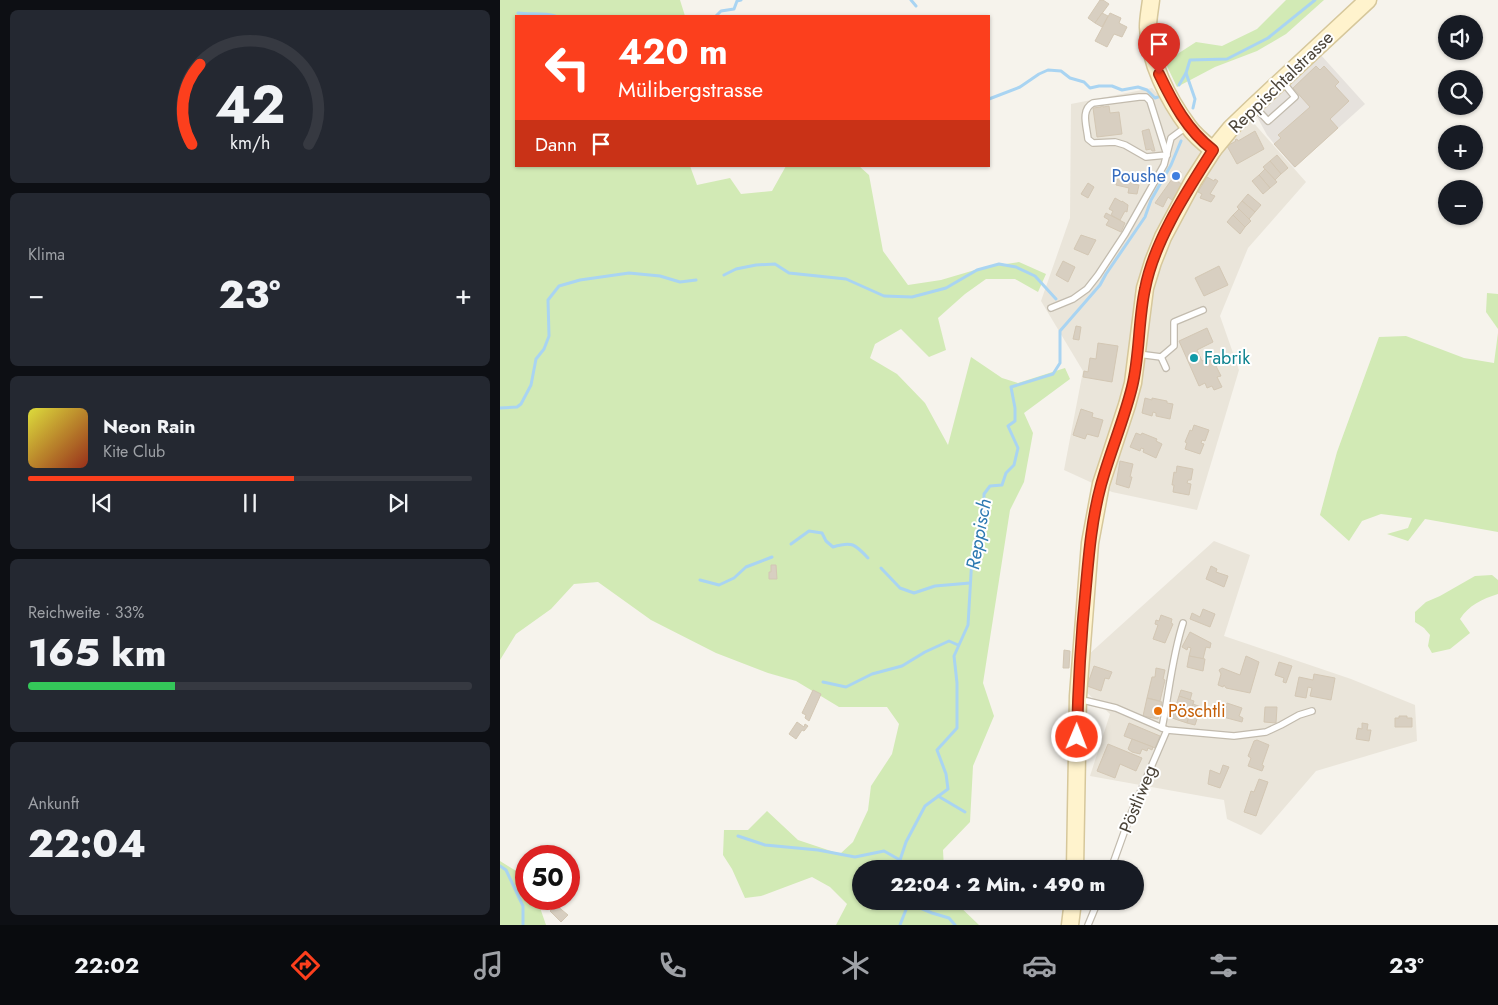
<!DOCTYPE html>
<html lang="de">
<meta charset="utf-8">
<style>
:root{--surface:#171b24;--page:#242831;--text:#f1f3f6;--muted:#9ea1a6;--line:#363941;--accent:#fc3f1d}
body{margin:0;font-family:Jost,sans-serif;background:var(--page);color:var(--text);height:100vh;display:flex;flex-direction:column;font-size:19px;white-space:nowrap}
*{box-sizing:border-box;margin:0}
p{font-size:16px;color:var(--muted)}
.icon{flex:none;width:28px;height:28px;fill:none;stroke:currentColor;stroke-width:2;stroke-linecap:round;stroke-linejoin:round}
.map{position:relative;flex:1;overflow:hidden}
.sheet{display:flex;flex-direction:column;gap:10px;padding:10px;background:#0d0f14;width:500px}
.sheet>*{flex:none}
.guide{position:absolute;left:15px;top:15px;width:475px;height:152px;border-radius:0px;box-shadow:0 1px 4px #0004;background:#fc3f1d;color:#fff;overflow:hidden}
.fabs{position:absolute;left:938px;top:15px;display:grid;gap:10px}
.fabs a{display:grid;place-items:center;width:45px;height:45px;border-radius:50%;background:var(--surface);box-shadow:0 1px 4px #0004;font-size:25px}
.speed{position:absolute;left:15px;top:845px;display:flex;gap:10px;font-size:25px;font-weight:700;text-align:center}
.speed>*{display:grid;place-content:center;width:65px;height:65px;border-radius:50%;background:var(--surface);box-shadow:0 1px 4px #0004;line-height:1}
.speed .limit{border:8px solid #d22;background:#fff;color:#111}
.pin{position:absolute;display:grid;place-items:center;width:42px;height:42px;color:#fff;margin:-51px -21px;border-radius:50% 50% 50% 0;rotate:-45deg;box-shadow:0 0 5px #0007}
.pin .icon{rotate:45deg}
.me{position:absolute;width:55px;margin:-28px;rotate:1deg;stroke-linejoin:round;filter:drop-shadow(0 0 4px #0008)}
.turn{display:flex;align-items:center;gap:18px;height:105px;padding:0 20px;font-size:22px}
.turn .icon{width:65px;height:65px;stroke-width:2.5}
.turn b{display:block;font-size:35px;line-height:42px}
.then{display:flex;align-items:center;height:48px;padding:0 20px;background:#0003;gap:10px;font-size:19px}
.big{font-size:38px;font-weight:800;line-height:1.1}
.sheet .widget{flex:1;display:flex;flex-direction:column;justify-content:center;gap:8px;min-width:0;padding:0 18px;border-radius:8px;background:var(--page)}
.sheet .dial{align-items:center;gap:0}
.dial svg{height:130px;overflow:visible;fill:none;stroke:var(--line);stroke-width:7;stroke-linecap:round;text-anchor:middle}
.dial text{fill:var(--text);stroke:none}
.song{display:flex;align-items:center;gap:15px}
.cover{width:60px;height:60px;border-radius:8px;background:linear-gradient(135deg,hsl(60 70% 55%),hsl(10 70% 35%))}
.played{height:5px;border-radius:2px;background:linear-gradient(90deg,var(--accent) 60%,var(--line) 60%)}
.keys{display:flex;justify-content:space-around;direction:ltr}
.heat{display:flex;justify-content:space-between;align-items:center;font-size:28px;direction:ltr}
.charge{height:8px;border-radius:4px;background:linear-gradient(90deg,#34c759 33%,var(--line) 0)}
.trip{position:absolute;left:352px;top:860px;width:292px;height:50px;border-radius:25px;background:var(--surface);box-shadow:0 1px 4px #0004;font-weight:800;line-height:50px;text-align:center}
.menu{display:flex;height:80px;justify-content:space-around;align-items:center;background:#090b0e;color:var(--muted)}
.menu .icon{width:35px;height:35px}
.menu .selected{color:var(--accent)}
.menu b{font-size:22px;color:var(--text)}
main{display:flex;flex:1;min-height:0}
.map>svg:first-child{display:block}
.residential{fill:#eae5da}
.industrial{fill:#e6e2dd}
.green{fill:#d2eab5}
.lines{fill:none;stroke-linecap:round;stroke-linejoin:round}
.stream{stroke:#a9d4f2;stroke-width:3}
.building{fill:#d8cfc1;stroke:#d3c7b4}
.lane-casing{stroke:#c2bbae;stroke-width:8}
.secondary-casing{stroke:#d6c79b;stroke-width:19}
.lane{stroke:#fff;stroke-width:5.5}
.secondary{stroke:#fff3cd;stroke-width:16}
.route-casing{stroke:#a42913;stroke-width:12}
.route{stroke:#fc3f1d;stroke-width:9}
.shop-dot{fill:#3f7fe0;stroke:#fff;stroke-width:2}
.culture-dot{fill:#0f9aa8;stroke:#fff;stroke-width:2}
.food-dot{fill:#e8710a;stroke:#fff;stroke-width:2}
.labels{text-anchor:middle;stroke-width:4;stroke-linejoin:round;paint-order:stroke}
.street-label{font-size:18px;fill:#4b4439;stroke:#fff}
.shop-label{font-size:18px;fill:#366cbe;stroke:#fff;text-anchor:end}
.culture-label{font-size:18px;fill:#0d838f;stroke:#fff;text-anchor:start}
.food-label{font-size:18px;fill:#c56008;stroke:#fff;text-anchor:start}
.water-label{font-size:19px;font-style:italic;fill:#2e7ab2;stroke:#fff}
</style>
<main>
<section class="sheet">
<div class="widget dial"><svg viewBox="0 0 100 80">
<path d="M14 69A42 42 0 1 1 86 69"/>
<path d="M14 69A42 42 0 0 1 19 20" stroke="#fc3f1d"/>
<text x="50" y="56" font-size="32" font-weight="700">42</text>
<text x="50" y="72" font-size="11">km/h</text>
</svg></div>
<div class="widget"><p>Klima</p>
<div class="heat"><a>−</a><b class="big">23°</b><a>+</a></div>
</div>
<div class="widget">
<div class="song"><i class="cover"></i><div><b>Neon Rain</b><p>Kite Club</p></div></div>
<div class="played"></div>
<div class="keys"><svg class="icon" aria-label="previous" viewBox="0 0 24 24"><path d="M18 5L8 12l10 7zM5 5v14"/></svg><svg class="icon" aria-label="pause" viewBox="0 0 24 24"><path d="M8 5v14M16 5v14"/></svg><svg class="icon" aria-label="next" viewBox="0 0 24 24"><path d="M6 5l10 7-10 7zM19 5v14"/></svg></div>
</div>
<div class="widget"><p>Reichweite · 33%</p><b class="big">165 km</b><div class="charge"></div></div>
<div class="widget"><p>Ankunft</p><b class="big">22:04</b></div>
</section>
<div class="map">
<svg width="998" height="925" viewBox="0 0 998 925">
<rect width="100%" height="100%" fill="#f6f3ec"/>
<g class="residential">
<polygon points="652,88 713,155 751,120 806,182 748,248 720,316 739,370 697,510 612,492 564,470 583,371 541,301 570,218 571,104"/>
<polygon points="714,541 750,555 724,636 851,679 915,705 917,741 816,771 761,835 727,819 724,800 590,776 610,714 583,689 588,655"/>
</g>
<polygon class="industrial" points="820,54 865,104 794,168 767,135 755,113"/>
<g class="green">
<polygon points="0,0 180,0 185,16 16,16 16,166 190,166 197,185 230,178 241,194 272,191 286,166 359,166 369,175 383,251 408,285 441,280 485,267 519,262 546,274 538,292 515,279 486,279 465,294 438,318 446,350 429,357 401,329 375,344 370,358 397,374 425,403 448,445 471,357 502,378 518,383 565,368 570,379 524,413 533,433 524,482 510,510 483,683 494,716 473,766 470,822 443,850 444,869 361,869 361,901 454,901 479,925 336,925 347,904 330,887 312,877 261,896 245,898 232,869 223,855 224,830 248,830 267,811 298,840 340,854 353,842 368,810 371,786 392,754 399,724 387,707 339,707 296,681 268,673 216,653 151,620 98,582 74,584 51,609 16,634 0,660"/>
<polygon points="786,0 824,0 786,34 757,51 715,67 677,87 665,62 696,42 722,46 757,29"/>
<polygon points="987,293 998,294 998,329 986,312"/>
<polygon points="998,333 998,532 925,519 908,541 887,534 908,528 912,518 881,514 862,521 849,541 820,515 837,452 879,337 906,336 964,358 994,363"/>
<path d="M992,575L998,580V594C982,599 969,605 960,619L970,633L950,649L932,653L928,646L930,635L924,628L915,622V612L926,602L940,596L975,576Z"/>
<polygon points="0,861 26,877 26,899 37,899 46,925 0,925"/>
</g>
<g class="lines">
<g class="stream">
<polyline points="411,0 416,6"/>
<path d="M18,13C31,15 43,12 55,16"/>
<polyline points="216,16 221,11 234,9 237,1 241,0"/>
<polyline points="679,85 686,73"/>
<polyline points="489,99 520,87 539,74 548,70 561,71 570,78 584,82 590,88 599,86 612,86 622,90 638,87 647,90 655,98 658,97"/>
<polyline points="693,108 695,99 686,73 690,60 727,59 768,38 815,0"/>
<polyline points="224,275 236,269 256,265 275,264 289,273 346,279 384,296 412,297 446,288 477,270 499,264 516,267 535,276 556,299"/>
<polyline points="0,408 17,407 21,404 31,385 36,359 44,349 49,336 48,300 59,286 80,280 129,273 160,276 180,282 196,280"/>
<path d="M291,544L309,531L322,533L326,541L333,547C352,541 355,544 368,558"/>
<polyline points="381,568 400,588 414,593 435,586 470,583"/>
<polyline points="200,580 219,585 234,578 246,567 272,557"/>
<polyline points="323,682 346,687 372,674 402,666 425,652 449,641 458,645"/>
<polyline points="438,796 465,812"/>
<polyline points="238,836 265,845 318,850 355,857 384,851 400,860"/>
<polyline points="0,866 6,870 23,906 23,924"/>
<polyline points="401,869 400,860 406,842 425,806 448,789 446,774 437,750 457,728 457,683 454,656 468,625 472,557 484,516 484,494 490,486 502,485 506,473 514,465 518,448 508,426 515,421 515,408 511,387 553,374 560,363 560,331 600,285 606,274 645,217 651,200 671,165 681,141"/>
<polyline points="406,902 432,913 449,918 455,925"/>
<polyline points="400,925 407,907 406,902"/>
</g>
</g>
<g class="building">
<polygon points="600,0 603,0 609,4 595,23 588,18"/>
<polygon points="602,13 608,16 602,27 595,23"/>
<polygon points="610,13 621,18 619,23 627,27 622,37 614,34 607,47 595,41"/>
<polygon points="816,66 820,70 824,66 839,82 835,86 849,101 830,119 838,128 795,167 774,144 781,138 778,135 810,107 793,88"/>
<polygon points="603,105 603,107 609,106 610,113 619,112 622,134 597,137 593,108 601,107 601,106"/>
<polygon points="649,129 655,151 652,151 651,149 646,150 642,131"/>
<polygon points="755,131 764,149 737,164 727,146 736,141 735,140 737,139 738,141"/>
<polygon points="777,155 788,168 781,174 770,161"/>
<polygon points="770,161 781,174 775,180 763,167"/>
<polygon points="765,169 777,182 770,188 759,175"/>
<polygon points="675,171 681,172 678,182 682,184 675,198 673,198 672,200 668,197 663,207 655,203 672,179"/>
<polygon points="624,173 635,175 633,184 639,185 637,194 628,193 629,188 616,185 617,179"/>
<polygon points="759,175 770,188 763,194 752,181"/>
<polygon points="707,177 714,181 715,179 718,181 710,194 715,196 711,202 700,198 702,194 698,192"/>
<polygon points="588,183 594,187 588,198 581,194"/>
<polygon points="748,194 761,205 755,212 742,201"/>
<polygon points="615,198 622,202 622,201 628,205 627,212 625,211 620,220 611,215 613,211 609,209"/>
<polygon points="742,201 755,212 749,219 737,207"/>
<polygon points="739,209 751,221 745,227 733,215"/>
<polygon points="606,213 625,223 621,232 606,225 609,220 604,217"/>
<polygon points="733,215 745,227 740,234 727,222"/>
<polygon points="581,235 596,240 588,255 574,249"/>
<polygon points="563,261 575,267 568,282 556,275"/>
<polygon points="719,266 728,285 704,296 695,278"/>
<polygon points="576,326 581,327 579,340 573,339"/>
<polygon points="707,328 713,342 697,350 702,361 711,356 721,376 717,377 722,387 714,390 712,386 707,388 705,383 699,386 679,341"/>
<polygon points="598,343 618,346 612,382 583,377 584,371 588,372 590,358 596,359"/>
<polygon points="645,398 652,400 652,398 667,401 667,403 673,404 670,419 656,416 656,413 653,412 652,416 642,413"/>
<polygon points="581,409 593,413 592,417 603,420 598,437 587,434 585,439 573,435"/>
<polygon points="694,425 709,430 705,441 702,440 701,443 704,444 700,454 685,449 687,443 685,442 690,430 692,431"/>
<polygon points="636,433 641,435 642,433 657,439 656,441 662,444 656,458 643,452 644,449 641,448 640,451 630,447"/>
<polygon points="620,461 633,464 630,477 632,477 629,488 616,484"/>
<polygon points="677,466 693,469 691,480 688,480 687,483 691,484 689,495 673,492 674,485 672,485 674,472 676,473"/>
<polygon points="271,565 276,565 277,579 269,579 269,572 271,572"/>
<polygon points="711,566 717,569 716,572 728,576 724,587 706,579"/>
<polygon points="703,609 715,614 710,627 690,619 692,613 700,617"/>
<polygon points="661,615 672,619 671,623 673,624 665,643 653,639 658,625 655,624 656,620 659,621"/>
<polygon points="690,632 711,643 710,648 706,647 703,659 689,656 691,648 688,647 687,650 682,647"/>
<polygon points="564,650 570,651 569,668 563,668"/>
<polygon points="689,656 705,659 703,671 687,667"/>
<polygon points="746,656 759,662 750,693 726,688 724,685 723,687 718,685 721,674 719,670 722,668 740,675"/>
<polygon points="779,662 792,666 786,683 783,682 784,678 775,675"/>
<polygon points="594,666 612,672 609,679 605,678 601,691 587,686"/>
<polygon points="656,668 665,670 663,679 665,680 660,701 647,698 652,677 655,677"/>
<polygon points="814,674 835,678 831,700 810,696 812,688 808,687 806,698 795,696 799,677 813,680"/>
<polygon points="313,690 321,694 309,721 305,718 306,715 302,713"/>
<polygon points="681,690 692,693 690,700 679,696"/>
<polygon points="679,696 694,701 687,723 672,718"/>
<polygon points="647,698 662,702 658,719 643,716"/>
<polygon points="727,703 742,708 739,716 743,718 742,722 723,717"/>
<polygon points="693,704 701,707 695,725 687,723"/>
<polygon points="765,707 777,707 776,723 764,722"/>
<polygon points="899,716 907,716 907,718 912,718 912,727 895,727 895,718 899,718"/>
<polygon points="297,722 304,727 305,724 308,726 304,731 302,730 296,739 289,734"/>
<polygon points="629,723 660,736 655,748 624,736"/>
<polygon points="862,723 868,724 867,730 871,730 869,741 856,739 858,728 862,729"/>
<polygon points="632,739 653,747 652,750 648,748 647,751 642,749 640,754 632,752 628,749"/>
<polygon points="757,740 769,745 762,765 764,766 762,771 748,766 751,758 748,756 754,741"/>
<polygon points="608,744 642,758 636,771 620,764 615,778 597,771"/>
<polygon points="723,765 729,767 720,788 708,784 710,770 720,774"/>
<polygon points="759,779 768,782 756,816 744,812 751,791 754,792"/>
<polygon points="56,905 68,915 61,922 50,911"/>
</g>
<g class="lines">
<g class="lane-casing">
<g id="lane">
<path d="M639,97H646L650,101L667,155L646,157L625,145L615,142L593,143L588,139C587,127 580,110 593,103Z"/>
<polyline points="755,107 768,121 795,97 782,81"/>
<polyline points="551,308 573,299 587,289 598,275 625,234 664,165 671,138 686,127"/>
<polyline points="638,354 661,357"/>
<polyline points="661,357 674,346 674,322 703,310"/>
<polyline points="661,357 666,368"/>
<polyline points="580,701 587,701 616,708 667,730 734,736 766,732 781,725 799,715 812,711"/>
<path d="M662,728C669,693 672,657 683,623"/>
<polyline points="611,869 630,816 667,730"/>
<polyline points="588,925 598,901"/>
</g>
</g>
<g class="secondary-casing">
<g id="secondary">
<path d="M651,0C650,9 648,18 648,27C649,62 668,99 688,126C695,136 704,143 713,150"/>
<polyline points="575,869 578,696 590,543 601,484 627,405 633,383 645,288 653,262 663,237 693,181 713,150 731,128 754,106 868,0"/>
<polyline points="570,925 573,901"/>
</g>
</g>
<use href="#lane" class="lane"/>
<use href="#secondary" class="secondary"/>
</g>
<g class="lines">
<g class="route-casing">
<path id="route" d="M577,737C578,687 581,636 586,586C589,552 592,518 601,485C610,452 624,420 632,387C640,355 638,321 645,289C654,241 687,191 713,150C687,130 673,103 659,74"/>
</g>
<use href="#route" class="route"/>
</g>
<circle class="shop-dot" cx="676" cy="176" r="5"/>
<circle class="culture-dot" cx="694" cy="358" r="5"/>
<circle class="food-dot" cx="658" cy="711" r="5"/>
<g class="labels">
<g class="street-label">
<text transform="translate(781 82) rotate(-44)" y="6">Reppischtalstrasse</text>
<text transform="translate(638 799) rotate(-68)" y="6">Pöstliweg</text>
</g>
<g class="shop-label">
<text x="666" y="182">Poushe</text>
</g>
<g class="culture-label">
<text x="704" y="364">Fabrik</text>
</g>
<g class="food-label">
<text x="668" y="717">Pöschtli</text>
</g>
<g class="water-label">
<text transform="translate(478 534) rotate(-80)" y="7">Reppisch</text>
</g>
</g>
</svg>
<div class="fabs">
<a><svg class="icon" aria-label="sound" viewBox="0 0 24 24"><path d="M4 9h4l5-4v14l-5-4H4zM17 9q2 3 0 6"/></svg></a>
<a><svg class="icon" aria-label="search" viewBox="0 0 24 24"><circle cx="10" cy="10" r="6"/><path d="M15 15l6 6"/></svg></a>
<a>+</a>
<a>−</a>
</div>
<div class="speed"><div class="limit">50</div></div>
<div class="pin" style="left:659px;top:74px;background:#d93025"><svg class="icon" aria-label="arrive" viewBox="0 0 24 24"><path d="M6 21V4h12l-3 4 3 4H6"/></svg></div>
<svg class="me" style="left:577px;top:737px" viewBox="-20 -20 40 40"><circle r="17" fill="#fc3f1d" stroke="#fff" stroke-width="3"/><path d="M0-11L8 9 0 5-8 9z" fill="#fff"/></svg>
<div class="trip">22:04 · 2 Min. · 490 m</div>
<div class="guide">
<div class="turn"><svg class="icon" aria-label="left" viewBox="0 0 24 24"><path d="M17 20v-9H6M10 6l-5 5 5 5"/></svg><div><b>420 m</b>Mülibergstrasse</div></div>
<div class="then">Dann<svg class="icon" aria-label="arrive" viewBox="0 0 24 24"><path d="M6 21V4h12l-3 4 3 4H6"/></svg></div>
</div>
</div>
</main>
<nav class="menu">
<b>22:02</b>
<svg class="icon selected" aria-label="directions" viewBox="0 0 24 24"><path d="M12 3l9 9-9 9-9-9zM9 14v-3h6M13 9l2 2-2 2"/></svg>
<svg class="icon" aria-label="music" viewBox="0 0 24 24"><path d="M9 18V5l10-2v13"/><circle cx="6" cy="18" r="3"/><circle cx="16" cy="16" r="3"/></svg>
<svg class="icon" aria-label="phone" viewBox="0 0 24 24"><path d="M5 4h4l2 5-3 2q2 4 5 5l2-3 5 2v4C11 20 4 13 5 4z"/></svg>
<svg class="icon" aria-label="climate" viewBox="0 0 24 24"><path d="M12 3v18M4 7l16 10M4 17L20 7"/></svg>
<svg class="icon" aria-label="car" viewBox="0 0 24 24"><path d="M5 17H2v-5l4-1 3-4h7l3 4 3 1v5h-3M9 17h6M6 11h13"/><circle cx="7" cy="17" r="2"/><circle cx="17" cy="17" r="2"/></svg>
<svg class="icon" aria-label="filters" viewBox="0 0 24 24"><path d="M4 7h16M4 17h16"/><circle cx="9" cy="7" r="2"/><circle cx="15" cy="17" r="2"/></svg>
<b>23°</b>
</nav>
